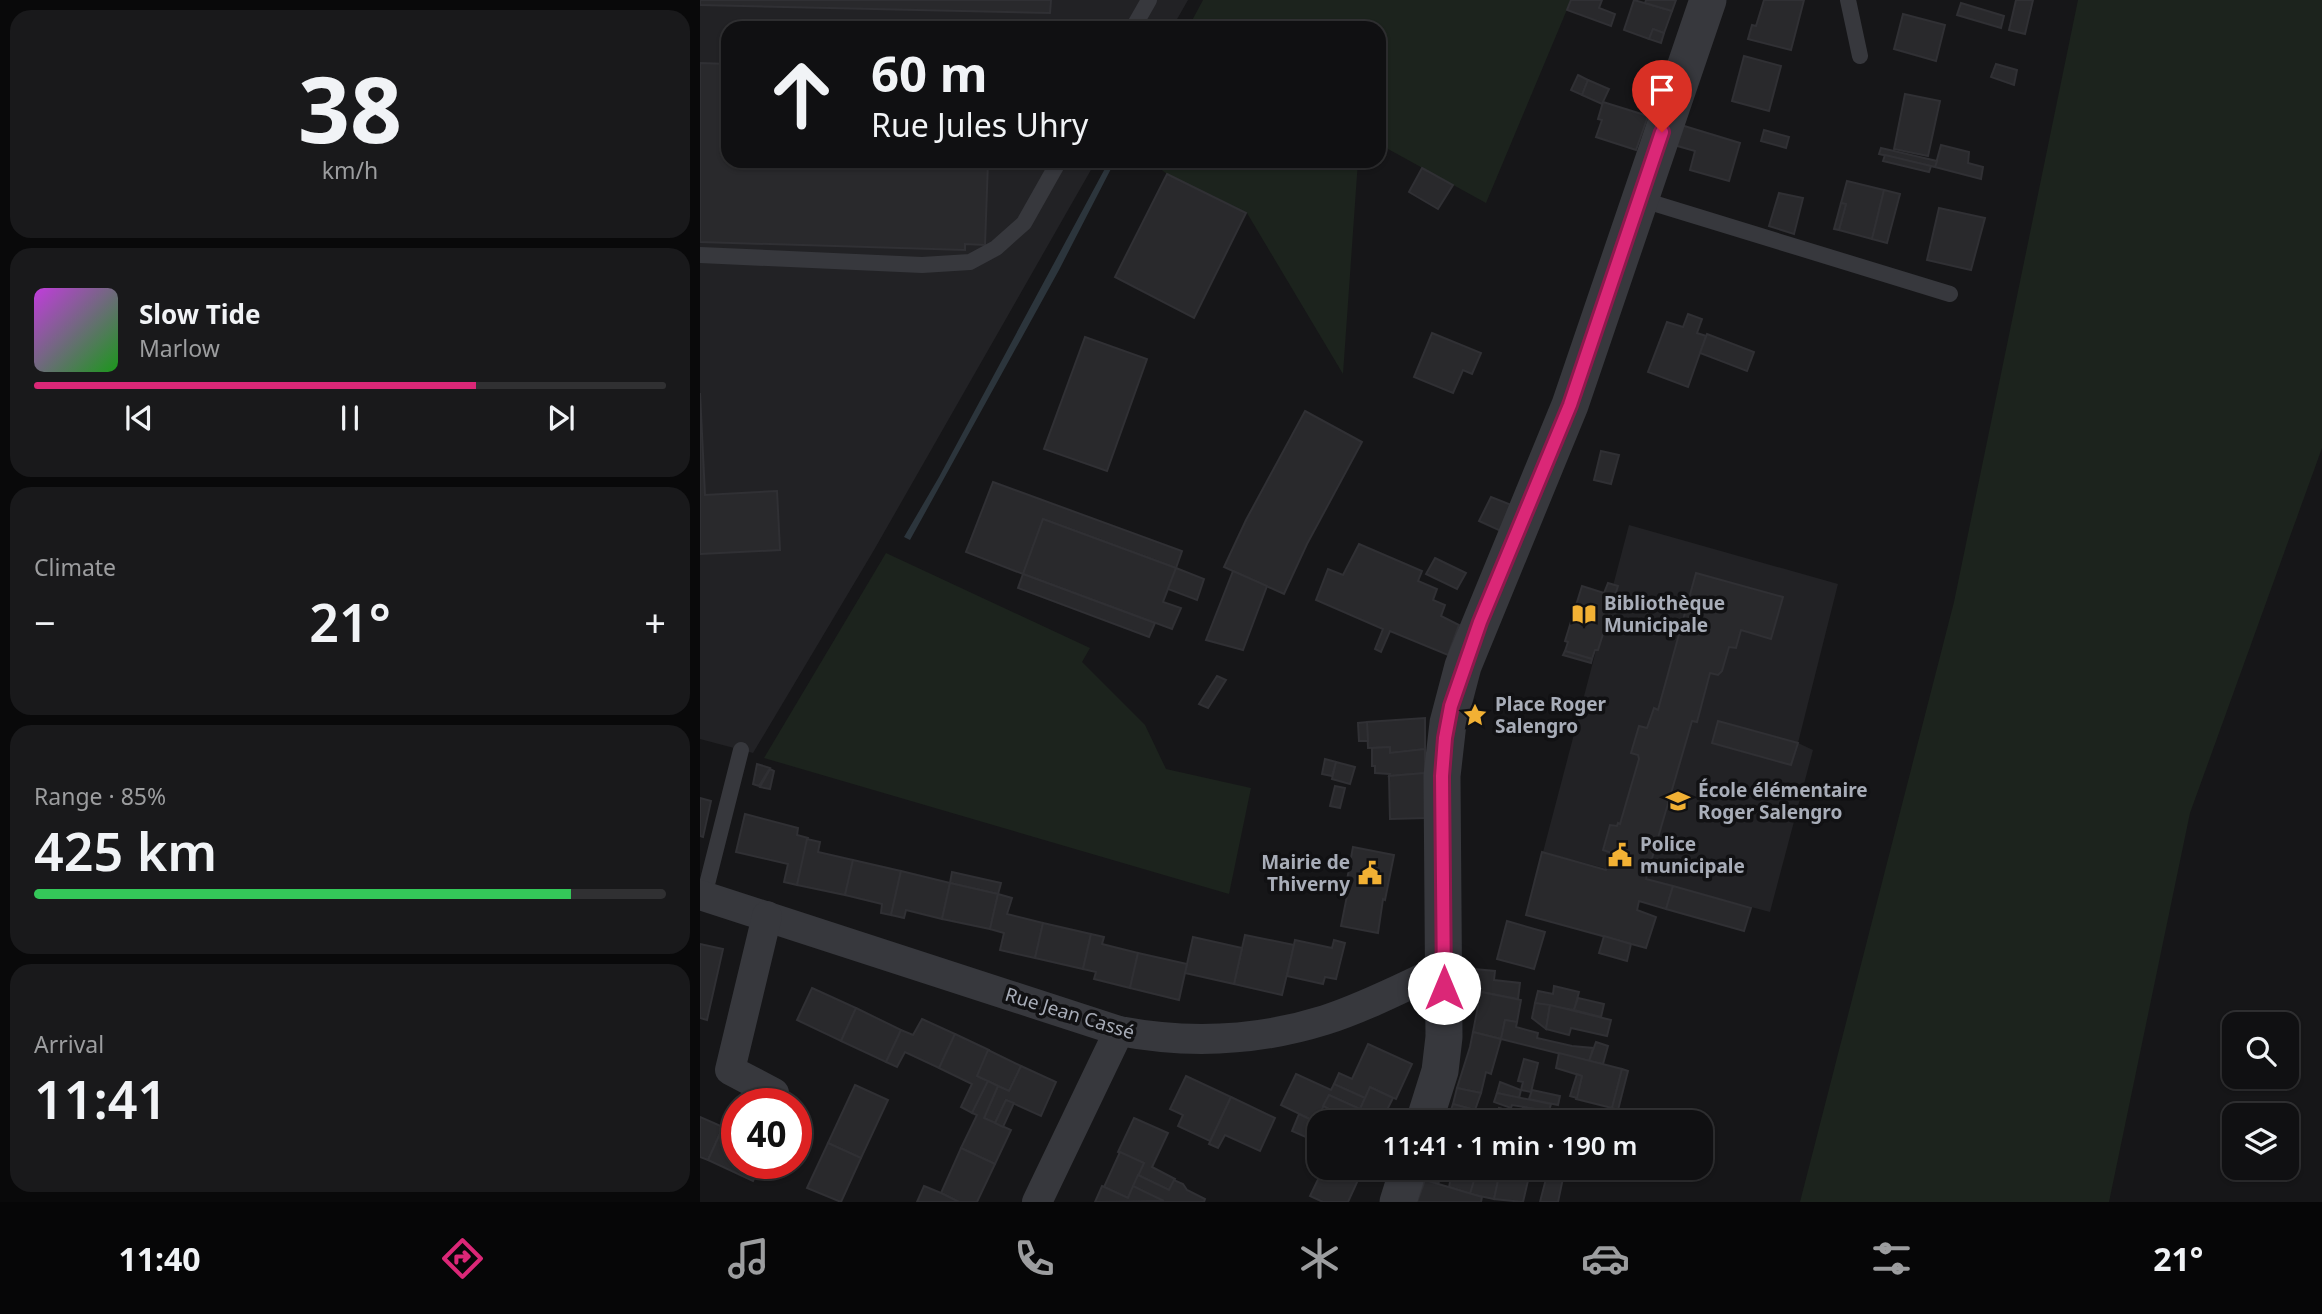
<!DOCTYPE html>
<meta charset="utf-8">
<style>
:root{--surface:#101012;--page:#19191b;--text:#f1f3f6;--muted:#9c9d9f;--line:#303032;--accent:#db2777}
body{margin:0;font-family:"Noto Sans",sans-serif;background:var(--page);color:var(--text);height:100vh;display:flex;flex-direction:column;font-size:26px;white-space:nowrap}
*{box-sizing:border-box;margin:0}
p{font-size:23px;color:var(--muted)}
.icon{flex:none;width:38px;height:38px;fill:none;stroke:currentColor;stroke-width:2;stroke-linecap:round;stroke-linejoin:round}
.map{position:relative;flex:1;overflow:hidden}
.details{display:flex;flex-direction:column;gap:10px;padding:10px;background:#09090a;width:700px}
.details>*{flex:none}
.banner{position:absolute;left:21px;top:21px;width:665px;height:147px;border-radius:21px;box-shadow:0 2px 5px #0004,0 0 0 2px var(--line);background:#101012;color:var(--text);overflow:hidden}
.tools{position:absolute;left:1522px;top:1012px;display:grid;gap:14px}
.tools a{display:grid;place-items:center;width:77px;height:77px;border-radius:14px;background:var(--surface);box-shadow:0 2px 5px #0004,0 0 0 2px var(--line);font-size:35px}
.speed{position:absolute;left:21px;top:1088px;display:flex;gap:14px;font-size:35px;font-weight:700;text-align:center}
.speed>*{display:grid;place-content:center;width:91px;height:91px;border-radius:50%;background:var(--surface);box-shadow:0 2px 5px #0004,0 0 0 2px var(--line);line-height:1}
.speed .limit{border:10px solid #d22;background:#fff;color:#111}
.pin{position:absolute;display:grid;place-items:center;width:60px;height:60px;color:#fff;margin:-72px -30px;border-radius:50% 50% 50% 0;rotate:-45deg;box-shadow:0 0 7px #0007}
.pin .icon{rotate:45deg}
.me{position:absolute;width:77px;margin:-38px;rotate:0deg;stroke-linejoin:round;filter:drop-shadow(0 0 5px #0008)}
.turn{display:flex;align-items:center;gap:24px;height:147px;padding:0 35px;font-size:32px}
.turn .icon{width:91px;height:91px;stroke-width:2.5}
.turn b{display:block;font-size:49px;line-height:60px}
.big{font-size:52px;font-weight:600;line-height:1.1}
.details .card{flex:1;display:flex;flex-direction:column;justify-content:center;gap:10px;min-width:0;padding:0 24px;border-radius:21px;background:var(--page)}
.details .dial{align-items:center;gap:0}
.dial b{font-size:91px;line-height:1}
.song{display:flex;align-items:center;gap:21px}
.cover{width:84px;height:84px;border-radius:10px;background:linear-gradient(135deg,hsl(290 70% 55%),hsl(120 70% 35%))}
.played{height:7px;border-radius:4px;background:linear-gradient(90deg,var(--accent) 70%,var(--line) 70%)}
.keys{display:flex;justify-content:space-around;direction:ltr}
.heat{display:flex;justify-content:space-between;align-items:center;font-size:38px;direction:ltr}
.charge{height:10px;border-radius:5px;background:linear-gradient(90deg,#34c759 85%,var(--line) 0)}
.trip{position:absolute;left:607px;top:1110px;width:406px;height:70px;border-radius:21px;background:var(--surface);box-shadow:0 2px 5px #0004,0 0 0 2px var(--line);font-weight:600;line-height:70px;text-align:center}
.menu{display:flex;height:112px;justify-content:space-around;align-items:center;background:#060607;color:var(--muted)}
.menu .icon{width:49px;height:49px}
.menu .current{color:var(--accent)}
.menu b{font-size:32px;color:var(--text)}
main{display:flex;flex:1;min-height:0}
.map>svg:first-child{display:block}
.built{fill:#222225}
.green{fill:#1c231d}
.water{fill:#2c353c}
.building{fill:#29292c;stroke:#303034;stroke-width:2}
.lines{fill:none;stroke-linecap:round;stroke-linejoin:round}
.service{stroke:#37383d;stroke-width:16}
.minor{stroke:#37383d;stroke-width:30}
.tertiary{stroke:#37383d;stroke-width:37}
.route-casing{stroke:#8e194d;stroke-width:18}
.route{stroke:#db2777;stroke-width:12}
.labels{text-anchor:middle;stroke-width:7;stroke-linejoin:round;paint-order:stroke}
.poi-label{font-size:19px;font-weight:bold;fill:#a8adb8;stroke:#111113;text-anchor:start}
.street-label{font-size:19px;fill:#a8adb8;stroke:#111113}
</style>
<main>
<section class="details">
<div class="card dial"><b>38</b><p>km/h</p></div>
<div class="card">
<div class="song"><i class="cover"></i><div><b>Slow Tide</b><p>Marlow</p></div></div>
<div class="played"></div>
<div class="keys"><svg class="icon" aria-label="previous" viewBox="0 0 24 24"><path d="M18 5L8 12l10 7zM5 5v14"/></svg><svg class="icon" aria-label="pause" viewBox="0 0 24 24"><path d="M8 5v14M16 5v14"/></svg><svg class="icon" aria-label="next" viewBox="0 0 24 24"><path d="M6 5l10 7-10 7zM19 5v14"/></svg></div>
</div>
<div class="card"><p>Climate</p>
<div class="heat"><a>−</a><b class="big">21°</b><a>+</a></div>
</div>
<div class="card"><p>Range · 85%</p><b class="big">425 km</b><div class="charge"></div></div>
<div class="card"><p>Arrival</p><b class="big">11:41</b></div>
</section>
<div class="map">
<svg width="1622" height="1202" viewBox="0 0 1622 1202">
<rect width="100%" height="100%" fill="#161618"/>
<g class="built">
<polygon points="0,0 488,0 472,28 28,28 28,161 396,161 174,550 53,753 0,739"/>
<polygon points="929,525 1138,584 1098,743 1113,750 1070,912 843,852"/>
</g>
<g class="green">
<polygon points="503,0 871,0 786,203 679,144 679,28 488,28"/>
<polygon points="1378,0 1622,0 1622,448 1490,813 1409,1202 1100,1202 1254,602"/>
<polygon points="450,161 658,161 643,374 547,213 467,174"/>
<polygon points="186,553 390,648 382,662 445,725 466,769 551,788 529,894 64,758"/>
</g>
<polygon class="water" points="409,161 415,161 359,270 210,540 204,537 239,477"/>
<g class="building">
<polygon points="0,0 351,0 350,13 0,5"/>
<polygon points="871,0 902,0 899,8 915,14 911,26 867,10"/>
<polygon points="934,0 972,11 964,33 953,29 949,39 924,30"/>
<polygon points="946,0 976,0 972,11 945,3"/>
<polygon points="1064,0 1104,0 1091,50 1048,39 1052,25 1056,26"/>
<polygon points="1316,0 1333,0 1325,34 1309,30"/>
<polygon points="1261,3 1304,16 1301,28 1257,15"/>
<polygon points="1203,14 1245,25 1236,61 1194,49"/>
<polygon points="953,29 964,33 961,43 949,39"/>
<polygon points="1044,56 1081,66 1069,111 1032,101"/>
<polygon points="0,63 28,64 28,161 288,161 285,245 265,244 265,250 0,242"/>
<polygon points="1296,64 1317,70 1314,85 1291,77"/>
<polygon points="878,75 888,80 882,95 871,90"/>
<polygon points="888,80 909,89 902,104 882,95"/>
<polygon points="1205,94 1240,101 1228,156 1194,149"/>
<polygon points="903,102 948,116 936,150 896,137 902,120 898,119"/>
<polygon points="981,125 1040,143 1029,181 990,170 995,151 974,145"/>
<polygon points="1064,130 1089,137 1086,148 1061,141"/>
<polygon points="1241,145 1269,152 1268,163 1283,167 1281,179 1235,167"/>
<polygon points="1181,148 1237,161 1235,167 1179,154"/>
<polygon points="1185,155 1231,166 1229,172 1183,161"/>
<polygon points="722,168 753,185 738,209 709,192"/>
<polygon points="467,174 546,213 494,318 415,277"/>
<polygon points="1147,181 1184,190 1172,239 1139,230 1146,204 1141,203"/>
<polygon points="1184,190 1200,194 1187,243 1172,239"/>
<polygon points="1079,193 1103,198 1094,234 1069,226"/>
<polygon points="1141,203 1146,204 1139,230 1134,229"/>
<polygon points="1239,208 1285,218 1271,270 1227,260"/>
<polygon points="988,314 1002,319 997,333 1006,336 988,387 948,372 967,322 983,327"/>
<polygon points="732,333 781,353 772,374 763,370 753,393 714,377"/>
<polygon points="1007,334 1054,352 1047,371 1000,353"/>
<polygon points="385,337 447,359 407,471 344,449"/>
<polygon points="0,393 5,495 77,491 80,550 0,554"/>
<polygon points="605,411 662,442 607,544 584,594 524,567 546,520"/>
<polygon points="901,451 919,455 911,484 894,480"/>
<polygon points="293,482 482,551 476,568 343,519 323,574 266,552"/>
<polygon points="791,497 814,506 803,532 779,521"/>
<polygon points="343,519 476,568 463,602 481,608 472,629 323,574"/>
<polygon points="659,544 722,571 718,581 737,589 733,600 745,605 741,616 759,625 748,655 690,631 681,652 675,649 683,629 616,600 628,569 643,575"/>
<polygon points="735,558 766,573 757,589 726,574"/>
<polygon points="476,568 504,579 497,600 468,589"/>
<polygon points="533,571 567,586 543,650 506,640"/>
<polygon points="996,573 1083,597 1071,639 1041,630 1036,648 1029,647 1022,671 1018,675 1010,673 997,722 992,721 946,879 973,886 966,909 939,901 937,910 956,917 946,948 826,915 842,852 906,870 912,853 903,850 910,825 917,826 918,823 920,824 939,759 938,755 931,753 939,726 947,728 954,708 958,710"/>
<polygon points="323,574 455,623 449,637 318,588"/>
<polygon points="908,583 918,586 898,650 895,650 892,659 865,651 868,642 865,641 882,586 904,593"/>
<polygon points="865,651 892,659 891,663 863,655"/>
<polygon points="517,676 526,680 508,708 499,704"/>
<polygon points="725,718 725,749 690,753 690,747 668,748 667,722"/>
<polygon points="1018,721 1098,743 1091,765 1012,743"/>
<polygon points="667,722 668,741 659,741 658,723"/>
<polygon points="690,747 690,753 725,749 725,773 689,776 690,774 675,773 675,766 672,766 672,748"/>
<polygon points="625,759 636,762 632,776 622,774"/>
<polygon points="636,762 655,767 650,784 632,779"/>
<polygon points="57,764 70,768 59,786 53,784"/>
<polygon points="70,769 74,771 70,789 60,787"/>
<polygon points="725,773 726,818 690,819 689,776"/>
<polygon points="635,786 645,788 640,808 630,806"/>
<polygon points="0,798 11,801 3,837 0,836"/>
<polygon points="45,814 98,828 97,835 108,838 97,885 84,882 88,864 36,852"/>
<polygon points="107,839 120,842 118,852 153,860 145,895 97,885"/>
<polygon points="653,847 694,855 685,900 683,899 678,933 641,926 648,891 645,891"/>
<polygon points="153,860 201,871 191,915 181,913 182,904 145,895"/>
<polygon points="201,871 250,883 242,919 206,910 204,918 191,915"/>
<polygon points="252,872 301,883 298,894 250,883"/>
<polygon points="250,883 298,894 290,929 242,919"/>
<polygon points="973,886 1051,908 1044,931 966,909"/>
<polygon points="298,894 312,898 307,914 343,923 335,958 300,950 304,933 290,929"/>
<polygon points="807,921 845,932 834,969 797,959"/>
<polygon points="343,923 391,934 383,969 335,958"/>
<polygon points="391,934 404,937 402,944 438,953 430,988 394,979 396,972 383,969"/>
<polygon points="545,935 594,945 582,995 534,984"/>
<polygon points="904,936 931,944 927,961 899,953"/>
<polygon points="493,937 542,948 534,984 485,973"/>
<polygon points="595,940 632,948 634,940 645,943 636,979 625,977 623,984 587,976"/>
<polygon points="0,944 23,949 7,1020 0,1018"/>
<polygon points="438,953 487,964 479,1000 430,988"/>
<polygon points="763,968 795,971 794,980 820,983 818,999 762,988"/>
<polygon points="854,986 879,992 874,1010 835,1003 838,991 853,994"/>
<polygon points="112,988 156,1008 141,1041 97,1020"/>
<polygon points="766,989 821,1000 817,1022 805,1020 801,1039 773,1032 778,1006 767,1004"/>
<polygon points="878,998 904,1004 901,1017 874,1010"/>
<polygon points="835,1003 850,1005 846,1029 832,1018"/>
<polygon points="850,1005 911,1020 907,1036 871,1028 869,1035 846,1029"/>
<polygon points="156,1008 201,1030 186,1062 141,1041"/>
<polygon points="222,1019 255,1034 239,1068 205,1052 197,1067 186,1062 201,1030 213,1035"/>
<polygon points="805,1020 817,1022 816,1027 838,1033 837,1038 872,1046 893,1048 889,1061 801,1039"/>
<polygon points="773,1032 801,1039 791,1074 786,1072 781,1093 757,1088 770,1047"/>
<polygon points="255,1034 289,1050 277,1076 288,1081 272,1113 261,1107 272,1084 239,1068"/>
<polygon points="896,1042 908,1046 903,1064 889,1061"/>
<polygon points="668,1044 712,1064 696,1099 670,1087 665,1098 634,1084 639,1073 652,1079"/>
<polygon points="288,1050 321,1066 309,1091 277,1076"/>
<polygon points="859,1053 922,1069 912,1108 876,1099 882,1076 856,1068"/>
<polygon points="824,1059 838,1063 831,1092 821,1090 823,1082 818,1081"/>
<polygon points="321,1066 356,1082 341,1116 306,1100 295,1123 284,1118 298,1086 309,1091"/>
<polygon points="922,1069 928,1071 918,1110 912,1108"/>
<polygon points="596,1074 631,1090 634,1084 665,1098 660,1109 629,1095 616,1122 581,1105"/>
<polygon points="877,1074 882,1076 877,1098 870,1096"/>
<polygon points="486,1076 531,1097 510,1141 478,1126 483,1115 470,1109"/>
<polygon points="288,1081 298,1086 284,1118 311,1130 295,1164 261,1148 277,1115 272,1113"/>
<polygon points="800,1082 821,1090 819,1098 797,1093"/>
<polygon points="155,1085 188,1100 161,1158 128,1143"/>
<polygon points="670,1087 693,1098 682,1120 660,1109"/>
<polygon points="757,1088 781,1093 775,1110 753,1104"/>
<polygon points="832,1090 860,1096 858,1105 829,1099"/>
<polygon points="797,1093 851,1104 849,1111 812,1105 811,1108 794,1102"/>
<polygon points="629,1095 660,1109 655,1121 657,1122 631,1122 635,1112 623,1106"/>
<polygon points="531,1097 575,1118 560,1151 525,1135 518,1148 509,1144"/>
<polygon points="306,1100 314,1103 303,1127 295,1123"/>
<polygon points="753,1104 775,1110 771,1122 747,1122"/>
<polygon points="823,1107 849,1111 846,1122 771,1122 774,1114 795,1121 799,1108 821,1114"/>
<polygon points="660,1109 682,1120 681,1122 655,1121"/>
<polygon points="849,1111 905,1120 905,1122 846,1122"/>
<polygon points="599,1114 616,1122 608,1138 592,1131"/>
<polygon points="0,1117 23,1127 8,1160 0,1157"/>
<polygon points="434,1118 468,1133 452,1167 475,1179 469,1190 438,1175 444,1163 418,1152"/>
<polygon points="23,1127 37,1133 37,1164 61,1164 53,1181 8,1160"/>
<polygon points="128,1143 161,1158 141,1202 107,1188"/>
<polygon points="261,1148 295,1164 277,1202 259,1202 241,1193"/>
<polygon points="420,1152 444,1163 428,1198 404,1187"/>
<polygon points="624,1167 664,1167 648,1202 623,1202 610,1196"/>
<polygon points="753,1167 778,1167 770,1194 749,1187"/>
<polygon points="778,1167 801,1167 794,1199 770,1194"/>
<polygon points="801,1167 830,1172 823,1202 794,1199"/>
<polygon points="729,1169 742,1174 738,1184 725,1180"/>
<polygon points="438,1175 469,1190 474,1180 483,1184 487,1190 505,1199 504,1202 464,1202 433,1186"/>
<polygon points="847,1175 863,1178 858,1202 840,1202"/>
<polygon points="725,1180 782,1197 781,1202 717,1202"/>
<polygon points="224,1186 241,1193 259,1202 217,1202"/>
<polygon points="402,1186 428,1198 433,1186 464,1201 395,1202"/>
</g>
<g class="lines">
<g class="service">
<polyline points="1148,0 1160,56"/>
<polyline points="433,28 449,0"/>
<polyline points="940,199 1250,294"/>
<polyline points="0,255 222,265 270,262 296,248 324,223 359,161"/>
<polyline points="4,896 41,750"/>
</g>
<g class="minor">
<path d="M0,895L419,1031C488,1044 558,1041 625,1020C666,1007 705,986 743,969"/>
<polyline points="67,916 30,1070 74,1093"/>
<polyline points="337,1202 419,1031"/>
</g>
<g class="tertiary">
<polyline points="724,1122 740,1071 744,1037 742,776 748,723 763,666 870,405 1008,0"/>
<polyline points="698,1202 709,1167"/>
</g>
</g>
<g class="lines">
<g class="route-casing">
<polyline id="route" points="744,988 742,776 745,738 751,706 780,622 870,405 962,132"/>
</g>
<use href="#route" class="route"/>
</g>
<defs>
<g id="library-bare" transform="scale(1.89)"><path d="M-6-4Q-3-5.5-.7-3.5V5Q-3 3-6 4ZM6-4Q3-5.5 .7-3.5V5Q3 3 6 4Z" fill="#f2b134" stroke="#111113" stroke-width="2.5" paint-order="stroke"/></g>
<g id="sight-bare" transform="scale(1.89)"><path d="M0-6L1.8-2.2L6-1.7L2.9 1.2L3.7 5.4L0 3.3L-3.7 5.4L-2.9 1.2L-6-1.7L-1.8-2.2Z" fill="#f2b134" stroke="#111113" stroke-width="2.5" paint-order="stroke"/></g>
<g id="school-bare" transform="scale(1.89)"><path d="M0-5L7-2L0 1L-7-2ZM-4 1L0 2.5L4 1V4Q0 6-4 4Z" fill="#f2b134" stroke="#111113" stroke-width="2.5" paint-order="stroke"/></g>
<g id="civic-bare" transform="scale(1.89)"><path d="M-.6-6.5H3V-4.5H.6V-3L4-1V1h2V6H-6V1h2V-1L-.6-3ZM-1.2 2.5V6h2.4V2.5Z" fill="#f2b134" stroke="#111113" stroke-width="2.5" paint-order="stroke"/></g>
</defs>
<g fill-rule="evenodd">
<use href="#library-bare" x="884" y="614"/>
<use href="#sight-bare" x="775" y="715"/>
<use href="#school-bare" x="978" y="801"/>
<use href="#civic-bare" x="920" y="855"/>
<use href="#civic-bare" x="670" y="873"/>
</g>
<g class="labels">
<g class="poi-label">
<text x="904" y="610">Bibliothèque<tspan x="904" dy="22">Municipale</tspan></text>
<text x="795" y="711">Place Roger<tspan x="795" dy="22">Salengro</tspan></text>
<text x="998" y="797">École élémentaire<tspan x="998" dy="22">Roger Salengro</tspan></text>
<text x="940" y="851">Police<tspan x="940" dy="22">municipale</tspan></text>
<text x="650" y="869" text-anchor="end">Mairie de<tspan x="650" dy="22">Thiverny</tspan></text>
</g>
<g class="street-label">
<text transform="translate(370 1013) rotate(17)" y="7">Rue Jean Cassé</text>
</g>
</g>
</svg>
<div class="tools">
<a><svg class="icon" aria-label="search" viewBox="0 0 24 24"><circle cx="10" cy="10" r="6"/><path d="M15 15l6 6"/></svg></a>
<a><svg class="icon" aria-label="layers" viewBox="0 0 24 24"><path d="M12 4l9 5-9 5-9-5zM3 14l9 5 9-5"/></svg></a>
</div>
<div class="speed"><div class="limit">40</div></div>
<div class="pin" style="left:962px;top:132px;background:#d93025"><svg class="icon" aria-label="arrive" viewBox="0 0 24 24"><path d="M6 21V4h12l-3 4 3 4H6"/></svg></div>
<svg class="me" style="left:744px;top:988px" viewBox="-20 -20 40 40"><circle r="19" fill="#fff"/><path d="M0-13L10 11 0 6-10 11z" fill="#db2777"/></svg>
<div class="trip">11:41 · 1 min · 190 m</div>
<div class="banner">
<div class="turn"><svg class="icon" aria-label="ahead" viewBox="0 0 24 24"><path d="M12 20V5M6 11l6-6 6 6"/></svg><div><b>60 m</b>Rue Jules Uhry</div></div>
</div>
</div>
</main>
<nav class="menu">
<b>11:40</b>
<svg class="icon current" aria-label="directions" viewBox="0 0 24 24"><path d="M12 3l9 9-9 9-9-9zM9 14v-3h6M13 9l2 2-2 2"/></svg>
<svg class="icon" aria-label="music" viewBox="0 0 24 24"><path d="M9 18V5l10-2v13"/><circle cx="6" cy="18" r="3"/><circle cx="16" cy="16" r="3"/></svg>
<svg class="icon" aria-label="phone" viewBox="0 0 24 24"><path d="M5 4h4l2 5-3 2q2 4 5 5l2-3 5 2v4C11 20 4 13 5 4z"/></svg>
<svg class="icon" aria-label="climate" viewBox="0 0 24 24"><path d="M12 3v18M4 7l16 10M4 17L20 7"/></svg>
<svg class="icon" aria-label="car" viewBox="0 0 24 24"><path d="M5 17H2v-5l4-1 3-4h7l3 4 3 1v5h-3M9 17h6M6 11h13"/><circle cx="7" cy="17" r="2"/><circle cx="17" cy="17" r="2"/></svg>
<svg class="icon" aria-label="filters" viewBox="0 0 24 24"><path d="M4 7h16M4 17h16"/><circle cx="9" cy="7" r="2"/><circle cx="15" cy="17" r="2"/></svg>
<b>21°</b>
</nav>
